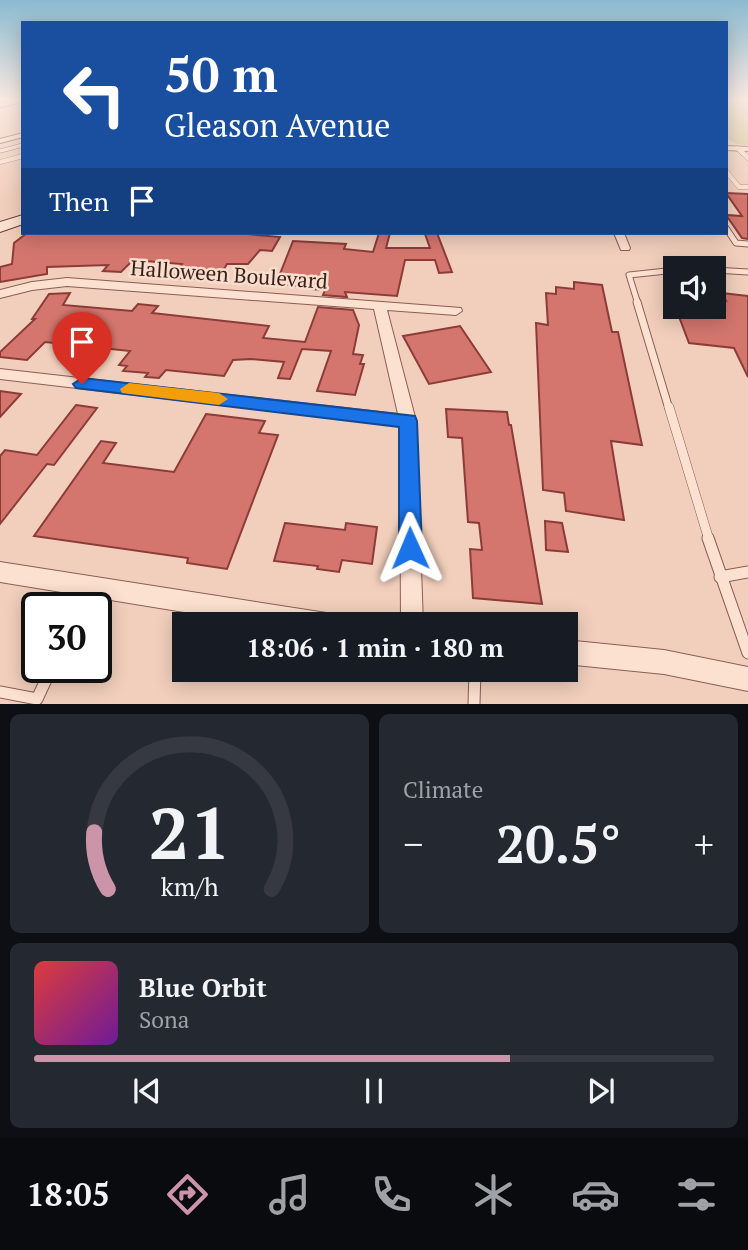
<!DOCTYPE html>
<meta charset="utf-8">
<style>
:root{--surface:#171b24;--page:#242831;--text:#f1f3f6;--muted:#9ea1a6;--line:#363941;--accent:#cc94a9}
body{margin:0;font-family:"PT Serif",serif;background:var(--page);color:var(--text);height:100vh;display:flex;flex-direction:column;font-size:26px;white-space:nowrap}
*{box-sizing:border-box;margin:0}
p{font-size:23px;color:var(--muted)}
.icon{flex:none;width:38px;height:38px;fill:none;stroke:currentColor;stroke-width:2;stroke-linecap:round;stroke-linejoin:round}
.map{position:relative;height:704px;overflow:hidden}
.drawer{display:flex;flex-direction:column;gap:10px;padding:10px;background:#0d0f14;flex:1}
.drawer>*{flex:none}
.banner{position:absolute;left:21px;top:21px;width:707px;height:214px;border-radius:0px;box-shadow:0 4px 18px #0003;background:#1a4fa0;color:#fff;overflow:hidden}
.fabs{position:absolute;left:663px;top:256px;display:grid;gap:14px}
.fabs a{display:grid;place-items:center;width:63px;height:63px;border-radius:0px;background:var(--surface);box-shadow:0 4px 18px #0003;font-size:35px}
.speed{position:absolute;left:21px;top:592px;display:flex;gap:14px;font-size:35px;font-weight:700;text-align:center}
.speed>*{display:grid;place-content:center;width:91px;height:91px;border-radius:50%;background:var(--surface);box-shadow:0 4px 18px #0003;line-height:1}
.speed .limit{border:4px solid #111;border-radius:10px;background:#fff;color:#111}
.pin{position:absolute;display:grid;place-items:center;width:60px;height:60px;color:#fff;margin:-72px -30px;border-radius:50% 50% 50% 0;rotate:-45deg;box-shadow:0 0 7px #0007}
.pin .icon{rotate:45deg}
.me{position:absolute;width:77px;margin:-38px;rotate:359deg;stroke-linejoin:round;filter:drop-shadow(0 0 5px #0008)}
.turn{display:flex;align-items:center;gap:24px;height:147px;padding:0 28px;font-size:32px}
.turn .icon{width:91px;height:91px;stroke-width:2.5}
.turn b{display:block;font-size:49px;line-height:60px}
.then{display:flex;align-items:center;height:66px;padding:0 28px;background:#0003;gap:14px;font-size:26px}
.big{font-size:52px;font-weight:700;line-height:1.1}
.drawer .widget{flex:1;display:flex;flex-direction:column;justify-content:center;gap:10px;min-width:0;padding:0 24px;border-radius:10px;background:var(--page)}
.drawer .dial{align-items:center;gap:0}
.dial svg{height:182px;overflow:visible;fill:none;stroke:var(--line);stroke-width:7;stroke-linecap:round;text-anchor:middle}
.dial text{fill:var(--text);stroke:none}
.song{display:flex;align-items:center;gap:21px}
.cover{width:84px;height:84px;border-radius:10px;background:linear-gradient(135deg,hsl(0 70% 55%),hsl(280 70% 35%))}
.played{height:7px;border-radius:4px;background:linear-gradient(90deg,var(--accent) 70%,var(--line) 70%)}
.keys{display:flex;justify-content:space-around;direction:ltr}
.heat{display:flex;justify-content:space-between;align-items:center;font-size:38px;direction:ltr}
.drawer .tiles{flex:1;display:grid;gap:10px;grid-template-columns:1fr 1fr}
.widget:last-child{grid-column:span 2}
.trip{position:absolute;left:172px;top:612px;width:406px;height:70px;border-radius:0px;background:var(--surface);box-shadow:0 4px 18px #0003;font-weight:700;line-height:70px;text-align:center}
.menu{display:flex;height:112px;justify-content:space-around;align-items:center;background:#090b0e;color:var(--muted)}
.menu .icon{width:49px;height:49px}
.menu .selected{color:var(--accent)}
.menu b{font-size:32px;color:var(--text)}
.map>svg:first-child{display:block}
.green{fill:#d0c28f}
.building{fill:#d4766e;stroke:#8c3c38;stroke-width:2}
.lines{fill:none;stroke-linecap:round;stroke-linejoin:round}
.lane-far5-casing{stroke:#8b5e54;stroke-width:4.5}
.lane-far4-casing{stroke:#8b5e54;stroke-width:5}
.lane-far3-casing{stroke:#8b5e54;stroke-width:7}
.lane-far2-casing{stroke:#8b5e54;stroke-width:9}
.lane-far1-casing{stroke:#8b5e54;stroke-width:10}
.lane-casing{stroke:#8b5e54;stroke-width:13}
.street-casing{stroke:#8b5e54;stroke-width:2}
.secondary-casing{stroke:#6c4037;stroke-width:2}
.lane-far5{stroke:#fce0d0;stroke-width:3.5}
.lane-far4{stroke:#fce0d0;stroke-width:4.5}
.lane-far3{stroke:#fce0d0;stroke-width:5}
.lane-far2{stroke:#fce0d0;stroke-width:7}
.lane-far1{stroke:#fce0d0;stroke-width:9}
.lane{stroke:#fce0d0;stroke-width:11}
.street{fill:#fce0d0;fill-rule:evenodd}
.secondary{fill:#fce0d0;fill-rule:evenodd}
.route{fill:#1a73e8;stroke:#114b97;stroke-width:2}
.slow{fill:#f59e0b}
.labels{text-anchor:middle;stroke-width:5;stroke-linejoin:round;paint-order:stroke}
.street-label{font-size:21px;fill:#381f1a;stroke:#f8ddcc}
</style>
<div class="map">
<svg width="748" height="704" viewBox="0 0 748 704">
<rect width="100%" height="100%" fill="#f2cfbc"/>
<polygon class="green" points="726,100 748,100 748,145 736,144 726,138"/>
<g class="building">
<polygon points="726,193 748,194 748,239 742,238 726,215 742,216"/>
<polygon points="27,233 236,233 280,237 272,251 260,250 248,264 227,264 218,279 173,278 182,264 133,260 121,272 103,271 108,265 47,267 47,274 0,282 0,267 12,264 14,243"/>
<polygon points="379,233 390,233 386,248 430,248 425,234 437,233 452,272 439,273 435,260 405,260 397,296 345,292 347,297 323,295 325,290 312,289 313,287 276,284 293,241 346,244 344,249 373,252"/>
<polygon points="574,282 602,285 612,332 618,332 642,445 611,441 624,520 566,511 564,493 543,490 536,323 548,325 546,293 556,294 556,287 574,289"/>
<polygon points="70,293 63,305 132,311 138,304 158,306 152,313 269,326 263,338 305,342 318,307 353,310 359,325 353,354 363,355 360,364 364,364 355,395 317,391 331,351 302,349 290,379 278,378 284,362 251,359 233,360 224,376 166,370 159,378 145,377 148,373 123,371 127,366 119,365 130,351 45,342 27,360 0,357 0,352 35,319 32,319 49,294"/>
<polygon points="722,293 748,296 748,377 734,348 689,343 675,306 714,306 714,299 726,301"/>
<polygon points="460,326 491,372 429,384 403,336"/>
<polygon points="0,391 21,394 0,417"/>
<polygon points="76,405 97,408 54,465 47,464 0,524 0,456 5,450 37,455"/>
<polygon points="446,409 507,412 509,425 511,425 542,604 473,598 470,549 482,550 479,523 468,522 462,438 448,437"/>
<polygon points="206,414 265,421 259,433 278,435 227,569 187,563 188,558 34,536 101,441 116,443 103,463 174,472"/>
<polygon points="545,521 562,523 568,552 546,550"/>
<polygon points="285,523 345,530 346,523 377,527 372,564 342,560 339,572 317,569 318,566 274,561"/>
</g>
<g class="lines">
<g class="lane-far5-casing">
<g id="lane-far5">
<polyline points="737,148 743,154"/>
<polyline points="0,151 23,145"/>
</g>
</g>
<g class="lane-far4-casing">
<g id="lane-far4">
<polyline points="742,152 748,158"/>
<polyline points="0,162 23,156"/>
<polyline points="726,171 739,187 748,187"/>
</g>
</g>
<g class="lane-far3-casing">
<g id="lane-far3">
<polyline points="726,228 736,243 748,244"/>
<polyline points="714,270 748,272"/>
<polyline points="638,304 629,275 676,270"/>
</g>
</g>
<g class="lane-far2-casing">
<polyline id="lane-far2" points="637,302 669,409"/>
</g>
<g class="lane-far1-casing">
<polyline id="lane-far1" points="669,407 709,540"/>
</g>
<g class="lane-casing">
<g id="lane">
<polyline points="708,538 748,653"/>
<polyline points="720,577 748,572"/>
<polyline points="78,607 87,589"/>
<polyline points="0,692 37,699 52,667"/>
<polyline points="474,704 475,670"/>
</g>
</g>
<g class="street-casing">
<g id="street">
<polygon points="14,100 23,100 23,102 0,107 0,103"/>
<polygon points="23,133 23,137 0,143 0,139"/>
<polygon points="726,146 748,147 748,151 726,150"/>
<polygon points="614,233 624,233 630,248 629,250 621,250"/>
<polygon points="67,278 461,308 462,311 456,315 387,310 416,421 423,625 401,625 400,426 0,379 0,369 398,414 374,309 67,286 32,290 0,298 0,290 32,282"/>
<polygon points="0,562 333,614 341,617 344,625 263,625 0,582"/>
<polygon points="565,640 664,650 748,667 748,691 664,674 565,664"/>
</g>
</g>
<g class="secondary-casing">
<polygon id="secondary" points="23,215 23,224 0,232 0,222"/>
</g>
<use href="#lane-far5" class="lane-far5"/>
<use href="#lane-far4" class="lane-far4"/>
<use href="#lane-far3" class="lane-far3"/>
<use href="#lane-far2" class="lane-far2"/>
<use href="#lane-far1" class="lane-far1"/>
<use href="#lane" class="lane"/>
<use href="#street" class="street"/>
<use href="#secondary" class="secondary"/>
</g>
<linearGradient id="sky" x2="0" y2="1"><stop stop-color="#8bbad0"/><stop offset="0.5" stop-color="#f9e9e1"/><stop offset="1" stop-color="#f9e9e1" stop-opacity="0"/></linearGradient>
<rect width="748" height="199" fill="url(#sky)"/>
<polygon class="route" points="82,378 415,416 417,421 422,548 418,555 410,558 402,555 399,548 399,427 76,388 73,384"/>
<polygon class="slow" points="129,383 219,393 228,399 219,405 122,393 120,389"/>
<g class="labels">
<g class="street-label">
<text transform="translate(229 275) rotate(4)" y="7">Halloween Boulevard</text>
</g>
</g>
</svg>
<div class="fabs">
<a><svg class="icon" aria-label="sound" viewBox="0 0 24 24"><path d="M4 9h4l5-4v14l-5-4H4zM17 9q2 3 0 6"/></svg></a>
</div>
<div class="speed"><div class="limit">30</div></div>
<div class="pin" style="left:82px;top:384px;background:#d93025"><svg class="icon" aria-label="arrive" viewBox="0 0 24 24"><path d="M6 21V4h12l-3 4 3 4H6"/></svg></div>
<svg class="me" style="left:410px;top:548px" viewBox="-20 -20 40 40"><path d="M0-17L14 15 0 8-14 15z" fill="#1a73e8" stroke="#fff" stroke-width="4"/></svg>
<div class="trip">18:06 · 1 min · 180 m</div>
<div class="banner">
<div class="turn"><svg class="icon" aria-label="left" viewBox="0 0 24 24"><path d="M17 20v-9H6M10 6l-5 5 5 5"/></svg><div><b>50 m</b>Gleason Avenue</div></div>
<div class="then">Then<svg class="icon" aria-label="arrive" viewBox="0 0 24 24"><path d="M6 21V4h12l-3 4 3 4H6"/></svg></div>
</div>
</div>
<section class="drawer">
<div class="tiles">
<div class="widget dial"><svg viewBox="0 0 100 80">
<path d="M14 69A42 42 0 1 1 86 69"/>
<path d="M14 69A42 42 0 0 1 8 44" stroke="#cc94a9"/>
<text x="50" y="56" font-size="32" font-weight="700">21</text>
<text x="50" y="72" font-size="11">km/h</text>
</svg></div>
<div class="widget"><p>Climate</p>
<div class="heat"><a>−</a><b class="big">20.5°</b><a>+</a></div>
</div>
<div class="widget">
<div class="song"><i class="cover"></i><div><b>Blue Orbit</b><p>Sona</p></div></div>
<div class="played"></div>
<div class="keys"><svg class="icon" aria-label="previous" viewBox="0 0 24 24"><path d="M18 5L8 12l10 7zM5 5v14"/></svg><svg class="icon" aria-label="pause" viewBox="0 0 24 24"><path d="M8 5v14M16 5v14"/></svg><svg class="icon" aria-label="next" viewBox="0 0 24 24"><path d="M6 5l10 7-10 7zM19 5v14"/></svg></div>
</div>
</div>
</section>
<nav class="menu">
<b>18:05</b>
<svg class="icon selected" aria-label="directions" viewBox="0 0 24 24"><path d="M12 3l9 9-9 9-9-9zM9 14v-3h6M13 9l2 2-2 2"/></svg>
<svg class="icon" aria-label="music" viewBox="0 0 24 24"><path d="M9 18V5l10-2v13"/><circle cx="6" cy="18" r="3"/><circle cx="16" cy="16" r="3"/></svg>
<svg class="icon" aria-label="phone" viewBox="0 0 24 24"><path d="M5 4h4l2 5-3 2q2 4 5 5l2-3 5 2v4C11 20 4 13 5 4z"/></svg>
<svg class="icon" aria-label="climate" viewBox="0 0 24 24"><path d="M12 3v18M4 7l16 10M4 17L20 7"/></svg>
<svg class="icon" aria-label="car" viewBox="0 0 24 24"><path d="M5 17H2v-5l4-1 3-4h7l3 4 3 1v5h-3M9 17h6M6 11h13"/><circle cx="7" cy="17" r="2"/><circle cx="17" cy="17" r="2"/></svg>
<svg class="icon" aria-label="filters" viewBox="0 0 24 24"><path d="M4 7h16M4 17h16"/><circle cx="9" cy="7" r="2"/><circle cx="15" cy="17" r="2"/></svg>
</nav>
